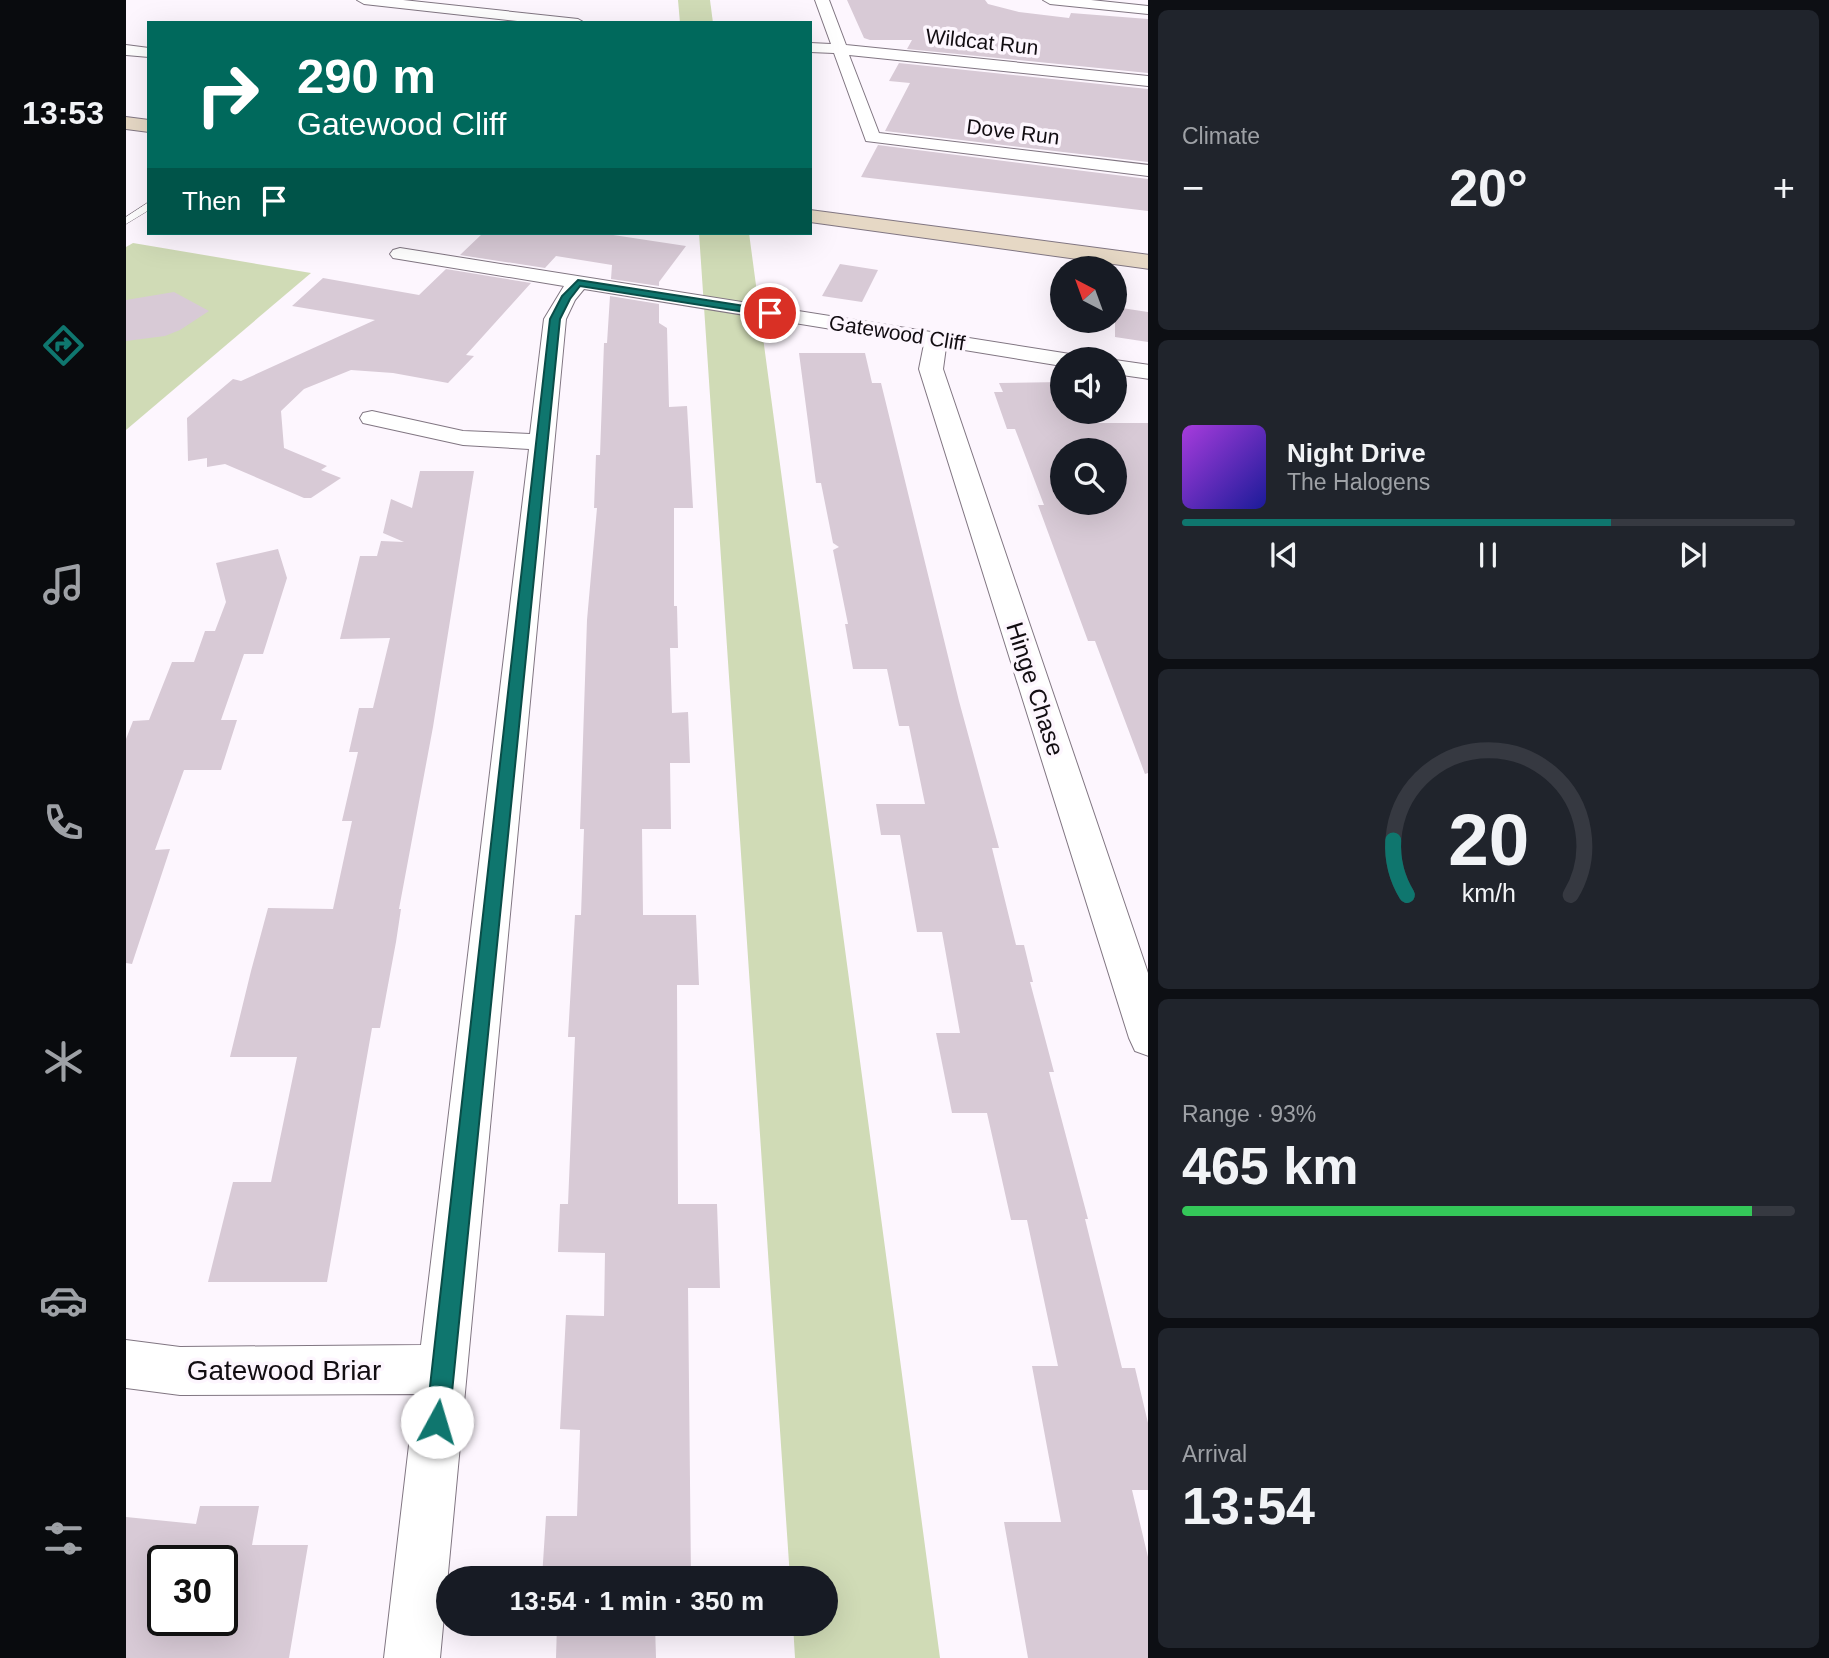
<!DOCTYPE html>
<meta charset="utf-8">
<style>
:root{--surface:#171b24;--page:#20242c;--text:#f1f3f6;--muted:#9ea1a6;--line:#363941;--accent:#0f766e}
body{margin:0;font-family:Arial,sans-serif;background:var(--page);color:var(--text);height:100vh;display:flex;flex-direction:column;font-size:26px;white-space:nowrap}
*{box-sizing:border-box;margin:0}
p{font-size:23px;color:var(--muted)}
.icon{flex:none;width:38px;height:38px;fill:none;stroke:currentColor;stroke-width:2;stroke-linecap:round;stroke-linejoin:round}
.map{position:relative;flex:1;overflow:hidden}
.side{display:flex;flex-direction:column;gap:10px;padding:10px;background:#0d0f14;width:681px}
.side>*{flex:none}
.hud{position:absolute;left:21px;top:21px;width:665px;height:214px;border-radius:0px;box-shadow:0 7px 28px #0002;background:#00695c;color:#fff;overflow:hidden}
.needle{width:46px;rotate:319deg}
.fabs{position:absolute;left:924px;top:256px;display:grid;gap:14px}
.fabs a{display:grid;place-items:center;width:77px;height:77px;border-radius:50%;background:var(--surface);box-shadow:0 7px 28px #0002;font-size:35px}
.speed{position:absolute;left:21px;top:1545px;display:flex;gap:14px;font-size:35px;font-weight:700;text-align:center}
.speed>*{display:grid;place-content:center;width:91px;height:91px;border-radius:50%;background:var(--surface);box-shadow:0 7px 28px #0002;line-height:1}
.speed .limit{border:4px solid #111;border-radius:10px;background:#fff;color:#111}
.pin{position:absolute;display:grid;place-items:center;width:60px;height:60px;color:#fff;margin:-30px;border:4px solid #fff;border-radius:50%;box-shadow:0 2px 7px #0007}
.me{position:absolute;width:77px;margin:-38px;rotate:6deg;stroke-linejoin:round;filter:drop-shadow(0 0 5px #0008)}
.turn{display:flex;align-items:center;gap:24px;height:147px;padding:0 35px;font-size:32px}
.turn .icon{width:91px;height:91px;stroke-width:2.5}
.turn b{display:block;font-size:49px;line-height:60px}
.then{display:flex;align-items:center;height:66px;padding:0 35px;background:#0003;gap:14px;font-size:26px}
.big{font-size:52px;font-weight:600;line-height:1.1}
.side .widget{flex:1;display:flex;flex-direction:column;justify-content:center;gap:10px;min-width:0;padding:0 24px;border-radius:10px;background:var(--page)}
.side .dial{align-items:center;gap:0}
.dial svg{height:182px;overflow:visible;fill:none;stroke:var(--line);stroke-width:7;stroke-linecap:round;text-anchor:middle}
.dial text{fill:var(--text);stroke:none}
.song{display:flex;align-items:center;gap:21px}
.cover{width:84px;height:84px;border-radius:10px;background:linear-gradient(135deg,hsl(280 70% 55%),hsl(240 70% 35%))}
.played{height:7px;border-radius:4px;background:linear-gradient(90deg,var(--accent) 70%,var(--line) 70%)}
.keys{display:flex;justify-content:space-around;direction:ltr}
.heat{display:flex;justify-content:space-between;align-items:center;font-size:38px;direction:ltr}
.charge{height:10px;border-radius:5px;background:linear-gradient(90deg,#34c759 93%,var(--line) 0)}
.trip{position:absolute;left:310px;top:1566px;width:402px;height:70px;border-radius:35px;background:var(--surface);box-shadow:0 7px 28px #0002;font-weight:600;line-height:70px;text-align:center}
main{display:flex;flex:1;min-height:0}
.menu{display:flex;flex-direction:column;width:126px;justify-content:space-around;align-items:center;background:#090b0e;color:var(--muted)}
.menu .icon{width:49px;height:49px}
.menu .on{color:var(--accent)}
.menu b{font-size:32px;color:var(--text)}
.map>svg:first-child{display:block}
.green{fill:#d0dbb6}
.building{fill:#d8cad6;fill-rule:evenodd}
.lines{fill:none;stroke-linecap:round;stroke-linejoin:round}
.lane-casing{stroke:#817682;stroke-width:1}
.street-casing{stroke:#817682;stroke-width:2}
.secondary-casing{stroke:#817682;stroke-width:2}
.lane{fill:#fff;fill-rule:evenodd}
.street{fill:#fff;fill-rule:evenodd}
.secondary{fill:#e6d8c5;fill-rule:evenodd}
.route{fill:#0f766e;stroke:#0a4d48;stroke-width:2}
.labels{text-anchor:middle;stroke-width:7;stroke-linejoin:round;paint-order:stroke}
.far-street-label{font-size:21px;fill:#120d12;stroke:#fdf6fe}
.street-label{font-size:24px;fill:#120d12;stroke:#fdf6fe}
.near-street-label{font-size:28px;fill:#120d12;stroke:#fdf6fe}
</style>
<main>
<nav class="menu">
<b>13:53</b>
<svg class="icon on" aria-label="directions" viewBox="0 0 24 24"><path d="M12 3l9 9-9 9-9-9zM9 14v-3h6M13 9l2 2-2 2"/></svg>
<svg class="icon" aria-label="music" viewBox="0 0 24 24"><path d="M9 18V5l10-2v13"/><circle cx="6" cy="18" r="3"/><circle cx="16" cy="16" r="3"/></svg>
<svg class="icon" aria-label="phone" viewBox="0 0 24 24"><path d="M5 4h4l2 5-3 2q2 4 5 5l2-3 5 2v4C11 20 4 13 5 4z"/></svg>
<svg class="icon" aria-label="climate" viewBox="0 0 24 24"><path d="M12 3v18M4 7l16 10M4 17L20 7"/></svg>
<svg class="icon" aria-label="car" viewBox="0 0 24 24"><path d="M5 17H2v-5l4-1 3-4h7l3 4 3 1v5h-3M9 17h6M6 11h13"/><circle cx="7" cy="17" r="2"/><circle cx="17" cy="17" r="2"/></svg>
<svg class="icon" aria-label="filters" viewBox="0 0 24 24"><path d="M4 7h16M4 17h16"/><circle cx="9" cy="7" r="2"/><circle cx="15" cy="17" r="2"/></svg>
</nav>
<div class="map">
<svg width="1023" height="1658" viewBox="0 0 1023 1658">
<rect width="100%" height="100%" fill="#fdf6fe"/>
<g class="green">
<polygon points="552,0 584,0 587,23 554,23"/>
<polygon points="573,233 623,233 814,1658 669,1658 667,1624 700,1624 700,1578 664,1578"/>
<polygon points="7,243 185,273 0,430 0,247"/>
</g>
<g class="building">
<polygon points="721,0 859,0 862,4 893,12 943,18 945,13 1022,19 1022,73 781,49 786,40 744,40 738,38"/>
<polygon points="773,63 1022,89 1022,162 759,131 784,83 763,81"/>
<polygon points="752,145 1022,179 1022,211 735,177"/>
<polygon points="357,233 474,233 560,246 533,282 533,286 485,279 486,265 430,256 419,268 334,255"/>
<polygon points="714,264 752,270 736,302 696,296"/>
<polygon points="320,269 405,283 340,355 348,356 322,383 267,373 225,370 178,389 155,411 158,448 201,466 195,470 215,478 185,498 178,498 99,464 81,467 81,458 62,461 61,418 107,379 115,381 249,320 166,306 197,278 293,295"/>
<polygon points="48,292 83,311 54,330 39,336 0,341 0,300"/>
<polygon points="484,296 533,304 533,323 541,328 543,407 561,406 567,508 548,508 548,606 551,606 552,648 544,648 546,713 562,712 564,763 544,763 545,829 516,829 517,915 570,915 573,985 551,985 552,1204 591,1204 594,1288 562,1288 565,1578 416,1578 420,1516 451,1516 454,1430 434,1429 440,1315 478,1316 479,1253 432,1252 434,1204 442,1204 449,1037 442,1037 449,915 455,915 458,829 454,829 461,620 471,508 468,508 470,455 474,455 478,343 481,343"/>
<polygon points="989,307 1022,312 1022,342 989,337"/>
<polygon points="673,353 739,353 746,383 755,383 833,701 873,848 866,848 890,945 898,945 907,982 904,982 928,1072 923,1072 962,1219 959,1219 996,1368 1009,1368 1022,1423 1022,1490 1006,1490 1022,1557 1022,1658 902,1658 878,1522 935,1522 906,1366 932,1366 901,1220 885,1220 861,1113 826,1113 810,1033 834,1033 816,932 791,932 774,835 755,835 750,804 799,804 783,726 773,726 761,669 727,669 719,624 722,624 707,550 713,547 707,543 695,483 690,483"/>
<path d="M936,382V413H949L954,423H1022V773L1019,774L969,641H962L912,505H918L889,429H881L868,392H877L873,383ZM936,450H989V502H936Z"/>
<polygon points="294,471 348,471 307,727 273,909 275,909 270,942 254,1028 246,1028 201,1282 82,1282 107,1182 145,1182 171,1057 104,1057 125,971 142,908 207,909 226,821 216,821 232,752 223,752 233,708 247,708 264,638 214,639 234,556 251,556 255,541 278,542 257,533 265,499 286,508"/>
<polygon points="152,549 161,578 137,654 118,654 95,720 111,720 95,770 58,770 29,850 44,849 6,964 0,963 0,739 7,721 23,720 46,662 68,662 79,631 89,631 100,602 90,563"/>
<path d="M74,1506H133L126,1545H182L163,1658H0V1517L70,1524ZM37,1561H96V1620H37Z"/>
<polygon points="431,1624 529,1624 530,1658 430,1658"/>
</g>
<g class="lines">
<g class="lane-casing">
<polygon id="lane" points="23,202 23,210 0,224 0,217"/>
</g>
<g class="street-casing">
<g id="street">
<polygon points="231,0 277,0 452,19 459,23 410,23 238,4"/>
<polygon points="689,0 703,0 720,45 1023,76 1023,86 723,55 753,133 1023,165 1023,176 740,141 708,53 684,52 684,43 705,44"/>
<polygon points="917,0 965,0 1023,6 1023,14 924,4"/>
<polygon points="0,45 23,48 23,57 0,55"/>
<polygon points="274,248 944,354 947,359 936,359 936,366 820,347 817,369 1023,976 1023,1056 1009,1051 1003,1038 793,369 798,344 458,289 449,300 440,319 314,1658 258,1658 289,1394 54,1395 0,1388 0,1340 54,1347 295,1345 403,449 337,445 237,423 234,418 237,413 246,411 337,431 404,434 418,319 438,286 267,258 264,254 267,250"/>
<polygon points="989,360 1023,365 1023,379 989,374"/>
</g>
</g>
<g class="secondary-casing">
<g id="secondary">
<polygon points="0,117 23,120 23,132 0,129"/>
<polygon points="684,210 1023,255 1023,269 684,222"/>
</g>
</g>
<use href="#lane" class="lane"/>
<use href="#street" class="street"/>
<use href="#secondary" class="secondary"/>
</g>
<polygon class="route" points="452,280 644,310 649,313 644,316 454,286 444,299 434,319 323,1422 319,1430 311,1433 303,1430 300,1422 424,319 436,296"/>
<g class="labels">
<g class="far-street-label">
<text transform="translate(856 42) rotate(6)" y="7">Wildcat Run</text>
<text transform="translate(887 132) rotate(7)" y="7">Dove Run</text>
<text transform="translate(771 333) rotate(9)" y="7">Gatewood Cliff</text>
</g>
<g class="street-label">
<text transform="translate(909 689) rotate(72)" y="8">Hinge Chase</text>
</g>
<g class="near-street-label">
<text x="158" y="1380">Gatewood Briar</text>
</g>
</g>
</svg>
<div class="fabs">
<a><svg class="needle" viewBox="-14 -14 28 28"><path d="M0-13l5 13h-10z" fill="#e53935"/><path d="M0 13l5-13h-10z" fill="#9ea1a6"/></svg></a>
<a><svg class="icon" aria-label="sound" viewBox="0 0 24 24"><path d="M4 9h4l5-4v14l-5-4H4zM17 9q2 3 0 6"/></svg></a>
<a><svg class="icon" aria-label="search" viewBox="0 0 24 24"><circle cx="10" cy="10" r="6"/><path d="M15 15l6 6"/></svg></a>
</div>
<div class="speed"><div class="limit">30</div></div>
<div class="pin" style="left:644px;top:313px;background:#d93025"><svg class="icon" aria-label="arrive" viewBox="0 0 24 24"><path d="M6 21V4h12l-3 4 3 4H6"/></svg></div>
<svg class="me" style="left:311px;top:1422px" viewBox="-20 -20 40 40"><circle r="19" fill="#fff"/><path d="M0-13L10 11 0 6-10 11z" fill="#0f766e"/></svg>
<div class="trip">13:54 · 1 min · 350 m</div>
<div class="hud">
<div class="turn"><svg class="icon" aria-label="right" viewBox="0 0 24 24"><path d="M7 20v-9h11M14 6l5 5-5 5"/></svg><div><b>290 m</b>Gatewood Cliff</div></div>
<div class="then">Then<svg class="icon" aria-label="arrive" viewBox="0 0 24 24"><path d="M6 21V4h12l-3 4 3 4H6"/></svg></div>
</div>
</div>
<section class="side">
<div class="widget"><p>Climate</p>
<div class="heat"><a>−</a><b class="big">20°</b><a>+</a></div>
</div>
<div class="widget">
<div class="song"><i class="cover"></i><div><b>Night Drive</b><p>The Halogens</p></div></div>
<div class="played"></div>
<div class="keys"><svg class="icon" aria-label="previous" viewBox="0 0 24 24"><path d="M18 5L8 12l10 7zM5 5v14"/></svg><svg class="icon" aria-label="pause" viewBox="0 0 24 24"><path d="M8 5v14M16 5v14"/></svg><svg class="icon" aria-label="next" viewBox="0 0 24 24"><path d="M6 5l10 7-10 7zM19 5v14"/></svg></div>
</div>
<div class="widget dial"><svg viewBox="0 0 100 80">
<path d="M14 69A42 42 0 1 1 86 69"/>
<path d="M14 69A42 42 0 0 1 8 45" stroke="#0f766e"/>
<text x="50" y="56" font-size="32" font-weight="700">20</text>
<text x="50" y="72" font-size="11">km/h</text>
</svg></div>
<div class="widget"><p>Range · 93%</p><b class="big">465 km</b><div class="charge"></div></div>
<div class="widget"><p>Arrival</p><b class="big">13:54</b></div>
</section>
</main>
